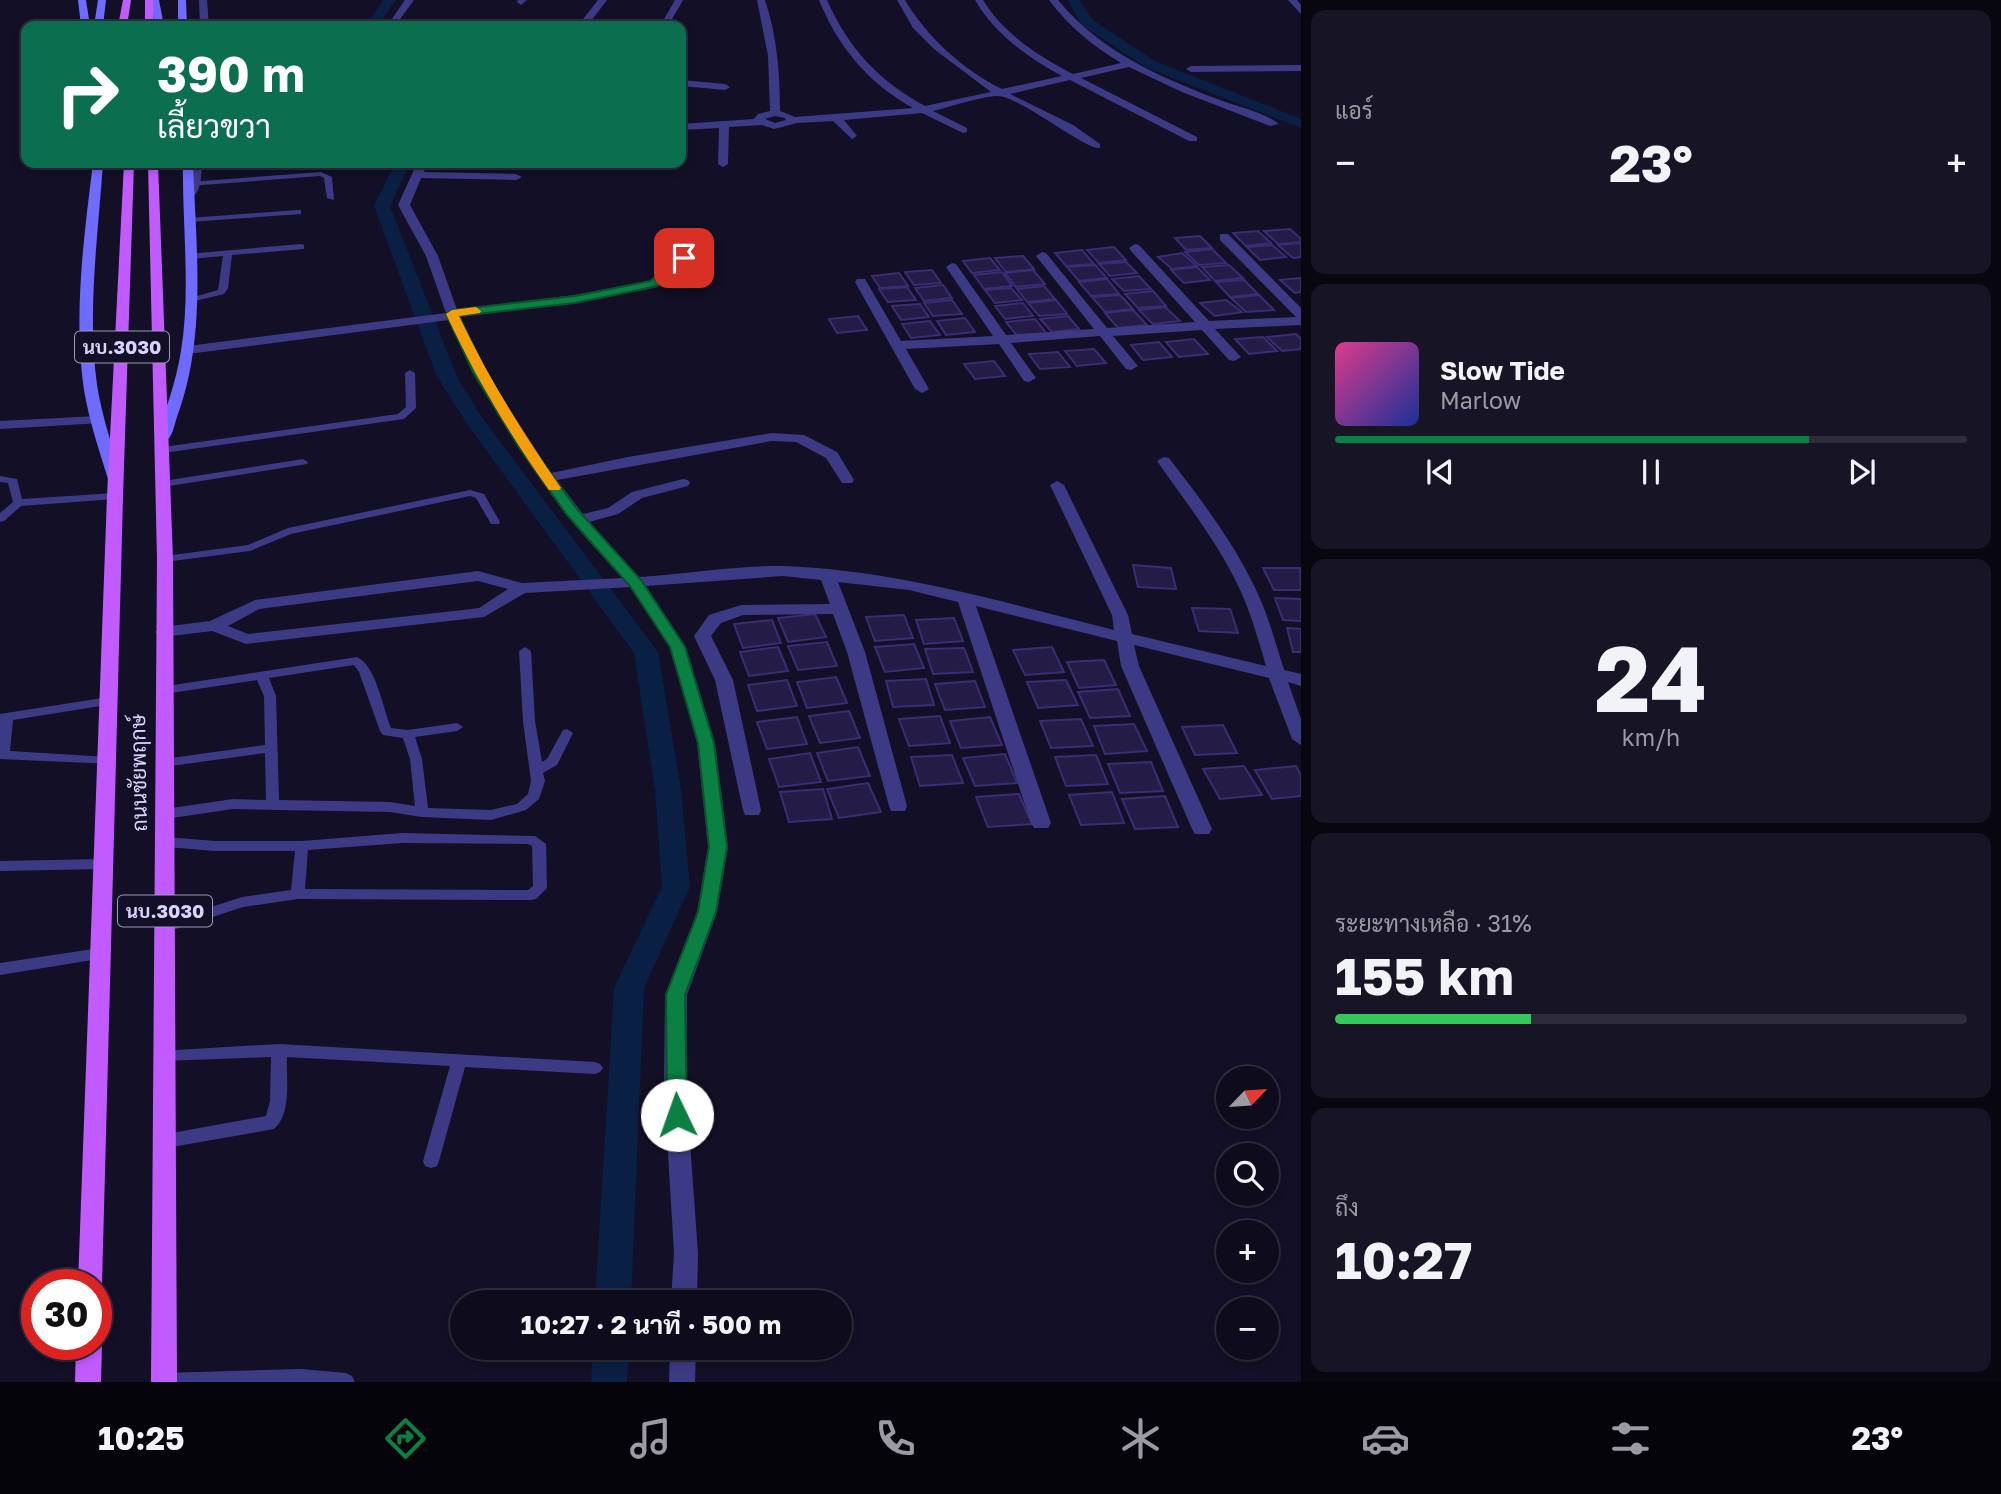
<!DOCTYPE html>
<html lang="th">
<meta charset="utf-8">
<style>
:root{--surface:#0e0b1c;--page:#171425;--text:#f1f3f6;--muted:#9b9ba3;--line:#2e2b3b;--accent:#0b8043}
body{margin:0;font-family:"Golos Text",Sarabun,sans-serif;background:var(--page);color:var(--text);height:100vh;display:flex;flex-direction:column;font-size:26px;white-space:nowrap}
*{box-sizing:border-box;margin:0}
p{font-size:23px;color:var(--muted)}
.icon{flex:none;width:38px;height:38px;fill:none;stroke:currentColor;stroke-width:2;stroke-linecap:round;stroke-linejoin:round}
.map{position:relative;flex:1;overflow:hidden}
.sheet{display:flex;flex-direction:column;gap:10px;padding:10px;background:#08060f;width:700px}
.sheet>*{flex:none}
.hud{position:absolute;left:21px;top:21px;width:665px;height:147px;border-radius:14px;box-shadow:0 4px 10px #0003,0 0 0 2px var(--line);background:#0b6e4f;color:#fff;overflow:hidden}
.needle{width:46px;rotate:65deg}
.tools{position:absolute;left:1216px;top:1066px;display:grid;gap:14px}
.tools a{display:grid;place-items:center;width:63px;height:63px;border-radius:50%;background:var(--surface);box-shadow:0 4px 10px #0003,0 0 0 2px var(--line);font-size:35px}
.speed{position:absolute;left:21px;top:1269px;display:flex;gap:14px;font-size:35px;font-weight:700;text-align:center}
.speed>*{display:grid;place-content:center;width:91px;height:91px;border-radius:50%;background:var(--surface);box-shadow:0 4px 10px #0003,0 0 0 2px var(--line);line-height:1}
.speed .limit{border:10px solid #d22;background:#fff;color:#111}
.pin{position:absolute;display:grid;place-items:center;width:60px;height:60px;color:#fff;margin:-30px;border-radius:14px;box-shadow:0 4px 10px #0006}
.me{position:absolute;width:77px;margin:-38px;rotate:357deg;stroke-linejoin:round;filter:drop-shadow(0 0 5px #0008)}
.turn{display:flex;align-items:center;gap:24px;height:147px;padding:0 21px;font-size:32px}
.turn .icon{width:91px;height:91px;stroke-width:2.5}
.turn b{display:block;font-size:49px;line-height:60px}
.big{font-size:52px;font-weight:700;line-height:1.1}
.sheet .card{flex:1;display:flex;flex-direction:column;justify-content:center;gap:10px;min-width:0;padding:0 24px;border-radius:14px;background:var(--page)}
.sheet .dial{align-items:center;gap:0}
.dial b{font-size:91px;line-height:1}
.song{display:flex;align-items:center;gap:21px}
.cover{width:84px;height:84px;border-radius:10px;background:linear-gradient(135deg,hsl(330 70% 55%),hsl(230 70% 35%))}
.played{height:7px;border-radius:4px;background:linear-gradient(90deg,var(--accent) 75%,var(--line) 75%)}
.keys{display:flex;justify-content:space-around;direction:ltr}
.heat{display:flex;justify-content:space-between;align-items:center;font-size:38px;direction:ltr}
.charge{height:10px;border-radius:5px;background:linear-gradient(90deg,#34c759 31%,var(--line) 0)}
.trip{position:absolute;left:450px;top:1290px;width:402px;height:70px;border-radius:35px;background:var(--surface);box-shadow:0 4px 10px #0003,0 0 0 2px var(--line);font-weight:700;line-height:70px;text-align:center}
.tabs{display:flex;height:112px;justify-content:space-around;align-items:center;background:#06040b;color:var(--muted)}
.tabs .icon{width:49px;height:49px}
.tabs .selected{color:var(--accent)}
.tabs b{font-size:32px;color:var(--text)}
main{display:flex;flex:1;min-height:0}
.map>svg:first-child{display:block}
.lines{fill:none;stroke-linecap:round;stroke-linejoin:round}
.canal{fill:#0a1f44;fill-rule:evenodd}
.building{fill:#241b47;stroke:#3b2d73;stroke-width:2}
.lane{fill:#3d3a85;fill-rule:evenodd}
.street{fill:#3d3a85;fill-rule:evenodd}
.secondary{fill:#6f6bff;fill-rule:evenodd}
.primary{fill:#c25bff;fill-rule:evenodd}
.route{fill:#0b8043;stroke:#07532c;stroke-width:2}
.slow{fill:#f59e0b}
.labels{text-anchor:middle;stroke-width:7;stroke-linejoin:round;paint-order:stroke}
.shield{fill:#130f26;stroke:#9e99be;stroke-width:2}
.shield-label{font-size:19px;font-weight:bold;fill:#d9d4ff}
.street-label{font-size:21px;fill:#d9d4ff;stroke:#130f26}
</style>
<main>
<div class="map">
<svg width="1301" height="1382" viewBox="0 0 1301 1382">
<rect width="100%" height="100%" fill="#130f26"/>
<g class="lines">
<g class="canal">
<polygon points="383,0 396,0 378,26 366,26"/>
<polygon points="1067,0 1079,0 1093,20 1155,61 1301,119 1301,128 1145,67 1083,26"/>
<polygon points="395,163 410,163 390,206 457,377 483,419 658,652 681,790 690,887 644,988 631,1302 595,1302 614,988 662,887 655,790 634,653 468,425 437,377 374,206"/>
<polygon points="593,1348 629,1348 627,1382 591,1382"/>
</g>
</g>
<g class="building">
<polygon points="1290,229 1301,239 1301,242 1278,244 1264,231"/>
<polygon points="1258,231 1271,243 1246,246 1233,233"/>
<polygon points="1200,236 1212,248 1186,250 1175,238"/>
<polygon points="1301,243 1301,257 1293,258 1278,245"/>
<polygon points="1272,245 1286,257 1260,260 1247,247"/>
<polygon points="1114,247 1126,260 1099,263 1087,250"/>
<polygon points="1212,249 1226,263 1199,265 1185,252"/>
<polygon points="1082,250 1094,264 1066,266 1055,253"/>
<polygon points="1182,253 1197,266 1172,269 1158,257"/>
<polygon points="1023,256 1034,269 1006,272 995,258"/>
<polygon points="990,258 1000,270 972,273 963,261"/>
<polygon points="1126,262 1137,273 1110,276 1099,264"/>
<polygon points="1095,265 1107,278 1079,281 1067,267"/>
<polygon points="1229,265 1243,278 1215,281 1202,267"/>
<polygon points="1197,267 1210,280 1184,283 1171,270"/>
<polygon points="932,270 941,283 914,285 905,272"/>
<polygon points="1033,270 1045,284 1016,287 1005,273"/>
<polygon points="1002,272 1012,286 984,289 974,275"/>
<polygon points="899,273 908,286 880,288 872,276"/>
<polygon points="1139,276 1151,289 1124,291 1112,279"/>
<polygon points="1301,278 1301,292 1295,293 1280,280"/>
<polygon points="1107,279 1119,294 1091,296 1079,282"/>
<polygon points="1244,280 1258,294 1230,297 1216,282"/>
<polygon points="943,285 952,298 924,301 915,288"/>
<polygon points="1044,286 1055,299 1027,302 1017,289"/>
<polygon points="907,287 916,300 888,302 879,289"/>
<polygon points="1011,288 1022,300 995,303 985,290"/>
<polygon points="1153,291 1166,306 1138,308 1125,294"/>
<polygon points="1120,295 1133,309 1105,312 1092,297"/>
<polygon points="1259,295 1274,310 1246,312 1231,298"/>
<polygon points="952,300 962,314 933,316 924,303"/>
<polygon points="1056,300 1067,314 1039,316 1028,303"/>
<polygon points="1226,300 1242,312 1215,316 1200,303"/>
<polygon points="1023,303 1033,316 1005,319 995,306"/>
<polygon points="920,304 929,317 901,320 892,306"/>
<polygon points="1165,307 1180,321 1153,324 1139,310"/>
<polygon points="1133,310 1147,325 1118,328 1105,313"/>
<polygon points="858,316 867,330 837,333 829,319"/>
<polygon points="1068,316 1079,329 1052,332 1040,319"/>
<polygon points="965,318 975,332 946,335 937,321"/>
<polygon points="1035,319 1047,334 1018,337 1006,322"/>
<polygon points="930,321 940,335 911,338 902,324"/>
<polygon points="1296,334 1301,339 1301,349 1282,351 1267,337"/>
<polygon points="1263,337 1277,351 1249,354 1235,339"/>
<polygon points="1194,339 1208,354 1179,357 1166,342"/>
<polygon points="1159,342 1172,357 1143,360 1131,345"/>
<polygon points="1094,349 1106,363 1077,366 1065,351"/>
<polygon points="1058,352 1070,367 1040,369 1029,354"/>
<polygon points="994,361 1005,376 975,379 964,364"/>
<polygon points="1133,565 1171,568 1176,589 1138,587"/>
<polygon points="1263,568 1300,568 1301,590 1274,590"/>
<polygon points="1275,598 1301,599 1301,621 1283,620"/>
<polygon points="1192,608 1230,609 1238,633 1199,631"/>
<polygon points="815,614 826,637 788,642 778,618"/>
<polygon points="904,615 913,638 875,641 866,617"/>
<polygon points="954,618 963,641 924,644 916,620"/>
<polygon points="772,620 781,643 743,648 734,624"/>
<polygon points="1287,628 1301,629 1301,652 1293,652"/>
<polygon points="827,642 837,666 798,670 788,646"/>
<polygon points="914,644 924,668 885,672 875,647"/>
<polygon points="778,647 788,671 749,676 740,652"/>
<polygon points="1052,647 1064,672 1025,675 1013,650"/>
<polygon points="964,648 973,672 933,674 925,649"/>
<polygon points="1104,660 1116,685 1079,688 1067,662"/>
<polygon points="836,677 847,703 807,708 797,682"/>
<polygon points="926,679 934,705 893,707 886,681"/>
<polygon points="787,680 797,706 757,711 748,685"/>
<polygon points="1066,680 1078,705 1038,708 1027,682"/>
<polygon points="975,681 985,707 945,710 935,684"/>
<polygon points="1118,689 1130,716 1090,718 1078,692"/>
<polygon points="849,711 860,738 820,743 809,716"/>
<polygon points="940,716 950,743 909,746 899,719"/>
<polygon points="797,717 807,744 767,749 757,722"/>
<polygon points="990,717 1002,745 961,748 950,721"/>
<polygon points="1081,719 1093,746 1051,748 1040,721"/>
<polygon points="1134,724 1147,751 1105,754 1094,726"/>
<polygon points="1223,725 1237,753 1195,755 1182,727"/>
<polygon points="858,747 870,776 828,781 817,753"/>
<polygon points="810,753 821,782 779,787 769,759"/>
<polygon points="1005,754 1017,783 975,786 963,758"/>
<polygon points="952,755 963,783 920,786 911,757"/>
<polygon points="1096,755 1108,784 1066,786 1055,757"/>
<polygon points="1151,762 1163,791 1120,793 1108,764"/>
<polygon points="1244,766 1262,795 1220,799 1203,769"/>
<polygon points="1296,766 1301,775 1301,796 1272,799 1255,770"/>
<polygon points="868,783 881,812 839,818 827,789"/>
<polygon points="823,789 832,819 789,822 780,792"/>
<polygon points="1112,792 1124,823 1081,825 1069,795"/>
<polygon points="1019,794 1032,824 988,827 976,797"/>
<polygon points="1165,796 1178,827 1135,829 1122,799"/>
</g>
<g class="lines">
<g class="lane">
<polygon points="308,22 311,24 310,26 304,26"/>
<polygon points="321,172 332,177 334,200 327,198 324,178 320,176 189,186 185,184 189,182"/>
<polygon points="298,210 301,210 301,214 189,222 185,220 189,218"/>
<polygon points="301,244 304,245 304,249 232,255 228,288 224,294 191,302 187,299 218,290 223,256 190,259 186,256 187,254"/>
<polygon points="410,370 415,373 416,408 404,419 163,453 158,450 163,447 398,414 406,407 405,373"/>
<polygon points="303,459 308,462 307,464 163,487 158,484 163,481"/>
<polygon points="0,476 17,479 22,499 115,493 120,496 115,499 21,506 4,521 0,522 0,513 13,502 8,483 0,482"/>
<polygon points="470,490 484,494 500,522 499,524 491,524 476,498 470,496 291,534 250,551 165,562 159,559 165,556 248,545 288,528"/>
<path d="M525,647L531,651L535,721L542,762L547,759L563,730L567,729L573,733L557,765L543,773L545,781L539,799L526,810L491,820L422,817L390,812L233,809L165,819L160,817L158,814L160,811L165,809L233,799L266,800L265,753L164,767L158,763L164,759L265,745L264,696L257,680L164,694L158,690L160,687L357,657C376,665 383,709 391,728L408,730L457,723L463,727L457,731L415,737L422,759L428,808L491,810L517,804L528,794L531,781L523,721L519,651ZM354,665L359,672L380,731L383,735L403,738L410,759L415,806L390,802L279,800L276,696L269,678Z"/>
<polygon points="109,697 115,701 113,704 13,720 10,751 108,757 114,761 113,764 0,759 0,714"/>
<path d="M402,833L535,836L546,844L547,888L536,899L531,900L298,899L243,907L164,933L159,932L157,928L159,924L242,897L291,890L295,851H215L166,847L161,845L159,842L161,839L166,837L215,841H302ZM402,843L528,844L532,846L533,886L528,890L305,889L308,850Z"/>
<polygon points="104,859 109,860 111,864 109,868 104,869 0,871 0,861"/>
<polygon points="100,948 105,950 107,954 105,958 0,975 0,963"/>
<path d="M279,1044L595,1062L600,1064L603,1068L600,1072L595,1074L465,1067L439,1161L437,1166L431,1168L425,1166L423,1161L450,1066L287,1057C286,1078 292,1114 274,1129L166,1148L160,1146L158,1141L160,1136L166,1134L266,1116L270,1101L271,1057L165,1061L160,1059L157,1055L160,1051Z"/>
<polygon points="301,1369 346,1373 352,1376 355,1382 155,1382 158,1376 164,1373"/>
</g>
<g class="street">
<polygon points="199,0 207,0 209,26 200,26"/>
<polygon points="405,0 414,0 395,26 387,26"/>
<polygon points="518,0 527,0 521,5 517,2"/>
<polygon points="598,0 607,0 588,25 582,25 580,23"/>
<polygon points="675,0 683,0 668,26 660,26"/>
<path d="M757,0H765C777,36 780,73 780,111L795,117L913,108C868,83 838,47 819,0H827C848,48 879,81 925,106L991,92L934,49L913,28L897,0H905C927,37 963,70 1002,89L1062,76C1028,58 994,33 975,0H983C1003,33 1039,57 1073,74L1121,63C1093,46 1069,27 1049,0H1058C1100,51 1159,77 1220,100C1238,107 1264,112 1279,124L1270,126L1182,92L1129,67L1081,78L1197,137V141H1189L1070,80L1010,94L1073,125L1100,144V148C1085,150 1021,97 998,96C983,96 949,107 933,111L967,128V132L963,133L922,113L844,120L857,136L852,139L833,121L797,123L774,129L762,125L729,127L728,164L723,167L718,164L719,128L681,130V124L754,119L758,114L770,111L768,56ZM775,116L785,118L786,120L775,123L765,119Z"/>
<polygon points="1288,0 1297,0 1301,5 1301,14"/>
<polygon points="1301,65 1301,71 1191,72 1186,69 1191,66"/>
<polygon points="681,80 725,84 730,87 725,90 681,86"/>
<path d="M192,163H202C201,175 202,193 190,199L184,196L189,184Z"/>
<path d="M417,163H427L424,172L516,174L522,177L516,180L421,178L410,205L438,256L457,310L574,295L650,281L680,255L690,258L658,287L574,303L460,317L487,374L551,473L628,457L772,433L804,435L837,452L854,480L852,483H842L826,458L796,442L772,441L557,480L583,514L608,508L632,492L683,479L688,480L690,483L688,486L642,498L618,514L589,522L639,577C685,574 739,565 784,566C896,570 1006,603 1114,630L1112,615L1050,485L1057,481L1064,485L1128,615L1132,634L1266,666C1259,642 1252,617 1242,594C1220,545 1187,504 1157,461L1164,457L1169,458C1202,501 1235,544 1258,594C1269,618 1276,645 1284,670L1301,674V686L1288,682L1301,719V745L1292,739L1269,678L1134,645L1139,666L1212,829L1209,834H1195L1192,829L1121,666L1117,641L976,606L1051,823L1048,828H1034L1031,823L958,602L909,590L838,582L865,652L907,806L905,811H891L889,806L847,652L833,614L743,615L721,623L711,636L733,680L761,810L759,815H745L743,810L715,680L694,636L709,615L741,605L830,604L821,580L783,576L646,586L686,647L715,743L728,847L717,912L687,995L686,1087L698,1253L697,1302H671L674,1253L664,1087L665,995L697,912L708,847L697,743L670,647L631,587L525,593L484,617L246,644L212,631L163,637L155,632L163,627L210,621L255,600L478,571L522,583L623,578C604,557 583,536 566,514C519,454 480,389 449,320L188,354L181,350L188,346L446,313L426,256L398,205ZM478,581L508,589L479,608L463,610L248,634L228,626L259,609Z"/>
<polygon points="1220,234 1228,234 1301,308 1301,325 1215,329 1241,357 1234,361 1229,360 1202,330 1113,336 1138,366 1131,370 1126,369 1100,336 1011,343 1036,378 1029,382 1024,381 999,344 906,349 929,389 922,393 915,389 855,282 857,279 865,279 901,341 993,336 946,267 952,263 956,264 1006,335 1094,329 1036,256 1042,252 1046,253 1107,328 1195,322 1131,251 1129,248 1135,244 1139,245 1209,321 1296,317 1220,240"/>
<polygon points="97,416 102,417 102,423 0,429 0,421"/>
<polygon points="670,1348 696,1348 695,1382 669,1382"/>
</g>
<g class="secondary">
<polygon points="78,0 86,0 90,26 81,26"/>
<polygon points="98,0 106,0 103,26 94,26"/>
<polygon points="151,0 159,0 164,26 155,26"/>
<polygon points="178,0 186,0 187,26 178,26"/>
<path d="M93,163H103C98,236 87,312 97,385C102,417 113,448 122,479L115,483L108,479C99,450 89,420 84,390C73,316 84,236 93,163Z"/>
<path d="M183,163H193C196,248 207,336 177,417C174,426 172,441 162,443L155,439C166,410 176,382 181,351C191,290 182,225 183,163Z"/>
</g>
<g class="primary">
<polygon points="123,0 131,0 127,26 118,26"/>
<polygon points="145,0 153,0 154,26 145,26"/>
<polygon points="124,163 134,163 123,496 102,1284 96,1293 96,1284 78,1284 107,496"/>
<polygon points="148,163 158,163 173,559 177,1382 151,1382 157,559"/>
<polygon points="96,1335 102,1344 101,1382 75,1382 76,1344 96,1344"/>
</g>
</g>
<polygon class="route" points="680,255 690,258 658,286 575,303 459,316 487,374 532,448 577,509 641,580 685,647 714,743 727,847 716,912 685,995 687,1115 684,1121 677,1124 670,1121 667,1115 666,995 698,912 709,847 698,743 670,647 630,586 567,515 520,449 474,374 446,314 452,310 575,296 650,281"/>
<path class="slow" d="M476,307L481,311L480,313L459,316C488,377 522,432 561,488L559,490H549C509,434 475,376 446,314L452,310Z"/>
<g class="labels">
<g class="shield">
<rect x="75" y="331.5" width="94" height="31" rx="5"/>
<rect x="118" y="895.5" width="94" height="31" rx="5"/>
</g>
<g class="shield-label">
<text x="122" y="354">นบ.3030</text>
<text x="165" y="918">นบ.3030</text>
</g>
<g class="street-label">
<text transform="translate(139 773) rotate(-91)" y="7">ถนนชัยพฤกษ์</text>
</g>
</g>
</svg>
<div class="tools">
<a><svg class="needle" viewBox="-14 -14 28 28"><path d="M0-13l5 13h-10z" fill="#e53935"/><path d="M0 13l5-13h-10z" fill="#9b9ba3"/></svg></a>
<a><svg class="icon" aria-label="search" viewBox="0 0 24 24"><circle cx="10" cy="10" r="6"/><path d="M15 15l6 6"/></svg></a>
<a>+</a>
<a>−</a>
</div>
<div class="speed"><div class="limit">30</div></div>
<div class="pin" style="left:684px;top:258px;background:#d93025"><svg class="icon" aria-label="arrive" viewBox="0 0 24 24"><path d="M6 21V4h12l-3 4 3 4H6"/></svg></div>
<svg class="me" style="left:677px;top:1115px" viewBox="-20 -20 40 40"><circle r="19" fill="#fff"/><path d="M0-13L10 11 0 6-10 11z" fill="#0b8043"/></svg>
<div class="trip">10:27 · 2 นาที · 500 m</div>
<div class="hud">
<div class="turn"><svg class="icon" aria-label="right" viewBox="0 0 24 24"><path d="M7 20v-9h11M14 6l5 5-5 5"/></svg><div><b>390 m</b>เลี้ยวขวา</div></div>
</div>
</div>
<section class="sheet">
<div class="card"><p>แอร์</p>
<div class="heat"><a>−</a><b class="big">23°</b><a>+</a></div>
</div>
<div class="card">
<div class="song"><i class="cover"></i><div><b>Slow Tide</b><p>Marlow</p></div></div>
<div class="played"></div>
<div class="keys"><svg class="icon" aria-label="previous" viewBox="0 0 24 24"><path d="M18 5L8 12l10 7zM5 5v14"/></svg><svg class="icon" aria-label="pause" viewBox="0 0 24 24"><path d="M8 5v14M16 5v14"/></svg><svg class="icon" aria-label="next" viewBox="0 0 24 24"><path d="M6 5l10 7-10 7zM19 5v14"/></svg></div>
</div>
<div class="card dial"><b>24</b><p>km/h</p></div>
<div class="card"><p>ระยะทางเหลือ · 31%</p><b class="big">155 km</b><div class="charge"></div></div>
<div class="card"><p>ถึง</p><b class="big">10:27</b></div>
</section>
</main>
<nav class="tabs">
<b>10:25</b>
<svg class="icon selected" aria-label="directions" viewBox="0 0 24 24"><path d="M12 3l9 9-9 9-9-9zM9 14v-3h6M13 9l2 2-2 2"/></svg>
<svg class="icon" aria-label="music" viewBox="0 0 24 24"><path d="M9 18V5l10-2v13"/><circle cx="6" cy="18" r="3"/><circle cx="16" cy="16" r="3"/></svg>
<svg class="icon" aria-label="phone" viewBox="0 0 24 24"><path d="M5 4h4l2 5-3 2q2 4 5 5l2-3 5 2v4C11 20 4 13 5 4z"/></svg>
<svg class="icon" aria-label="climate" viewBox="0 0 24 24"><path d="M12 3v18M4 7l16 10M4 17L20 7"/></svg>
<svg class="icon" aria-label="car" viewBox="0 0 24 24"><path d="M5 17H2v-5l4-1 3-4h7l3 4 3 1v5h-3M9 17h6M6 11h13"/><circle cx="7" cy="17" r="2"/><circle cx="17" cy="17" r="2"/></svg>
<svg class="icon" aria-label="filters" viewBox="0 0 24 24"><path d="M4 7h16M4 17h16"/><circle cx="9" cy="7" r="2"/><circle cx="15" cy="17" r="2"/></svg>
<b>23°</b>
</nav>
